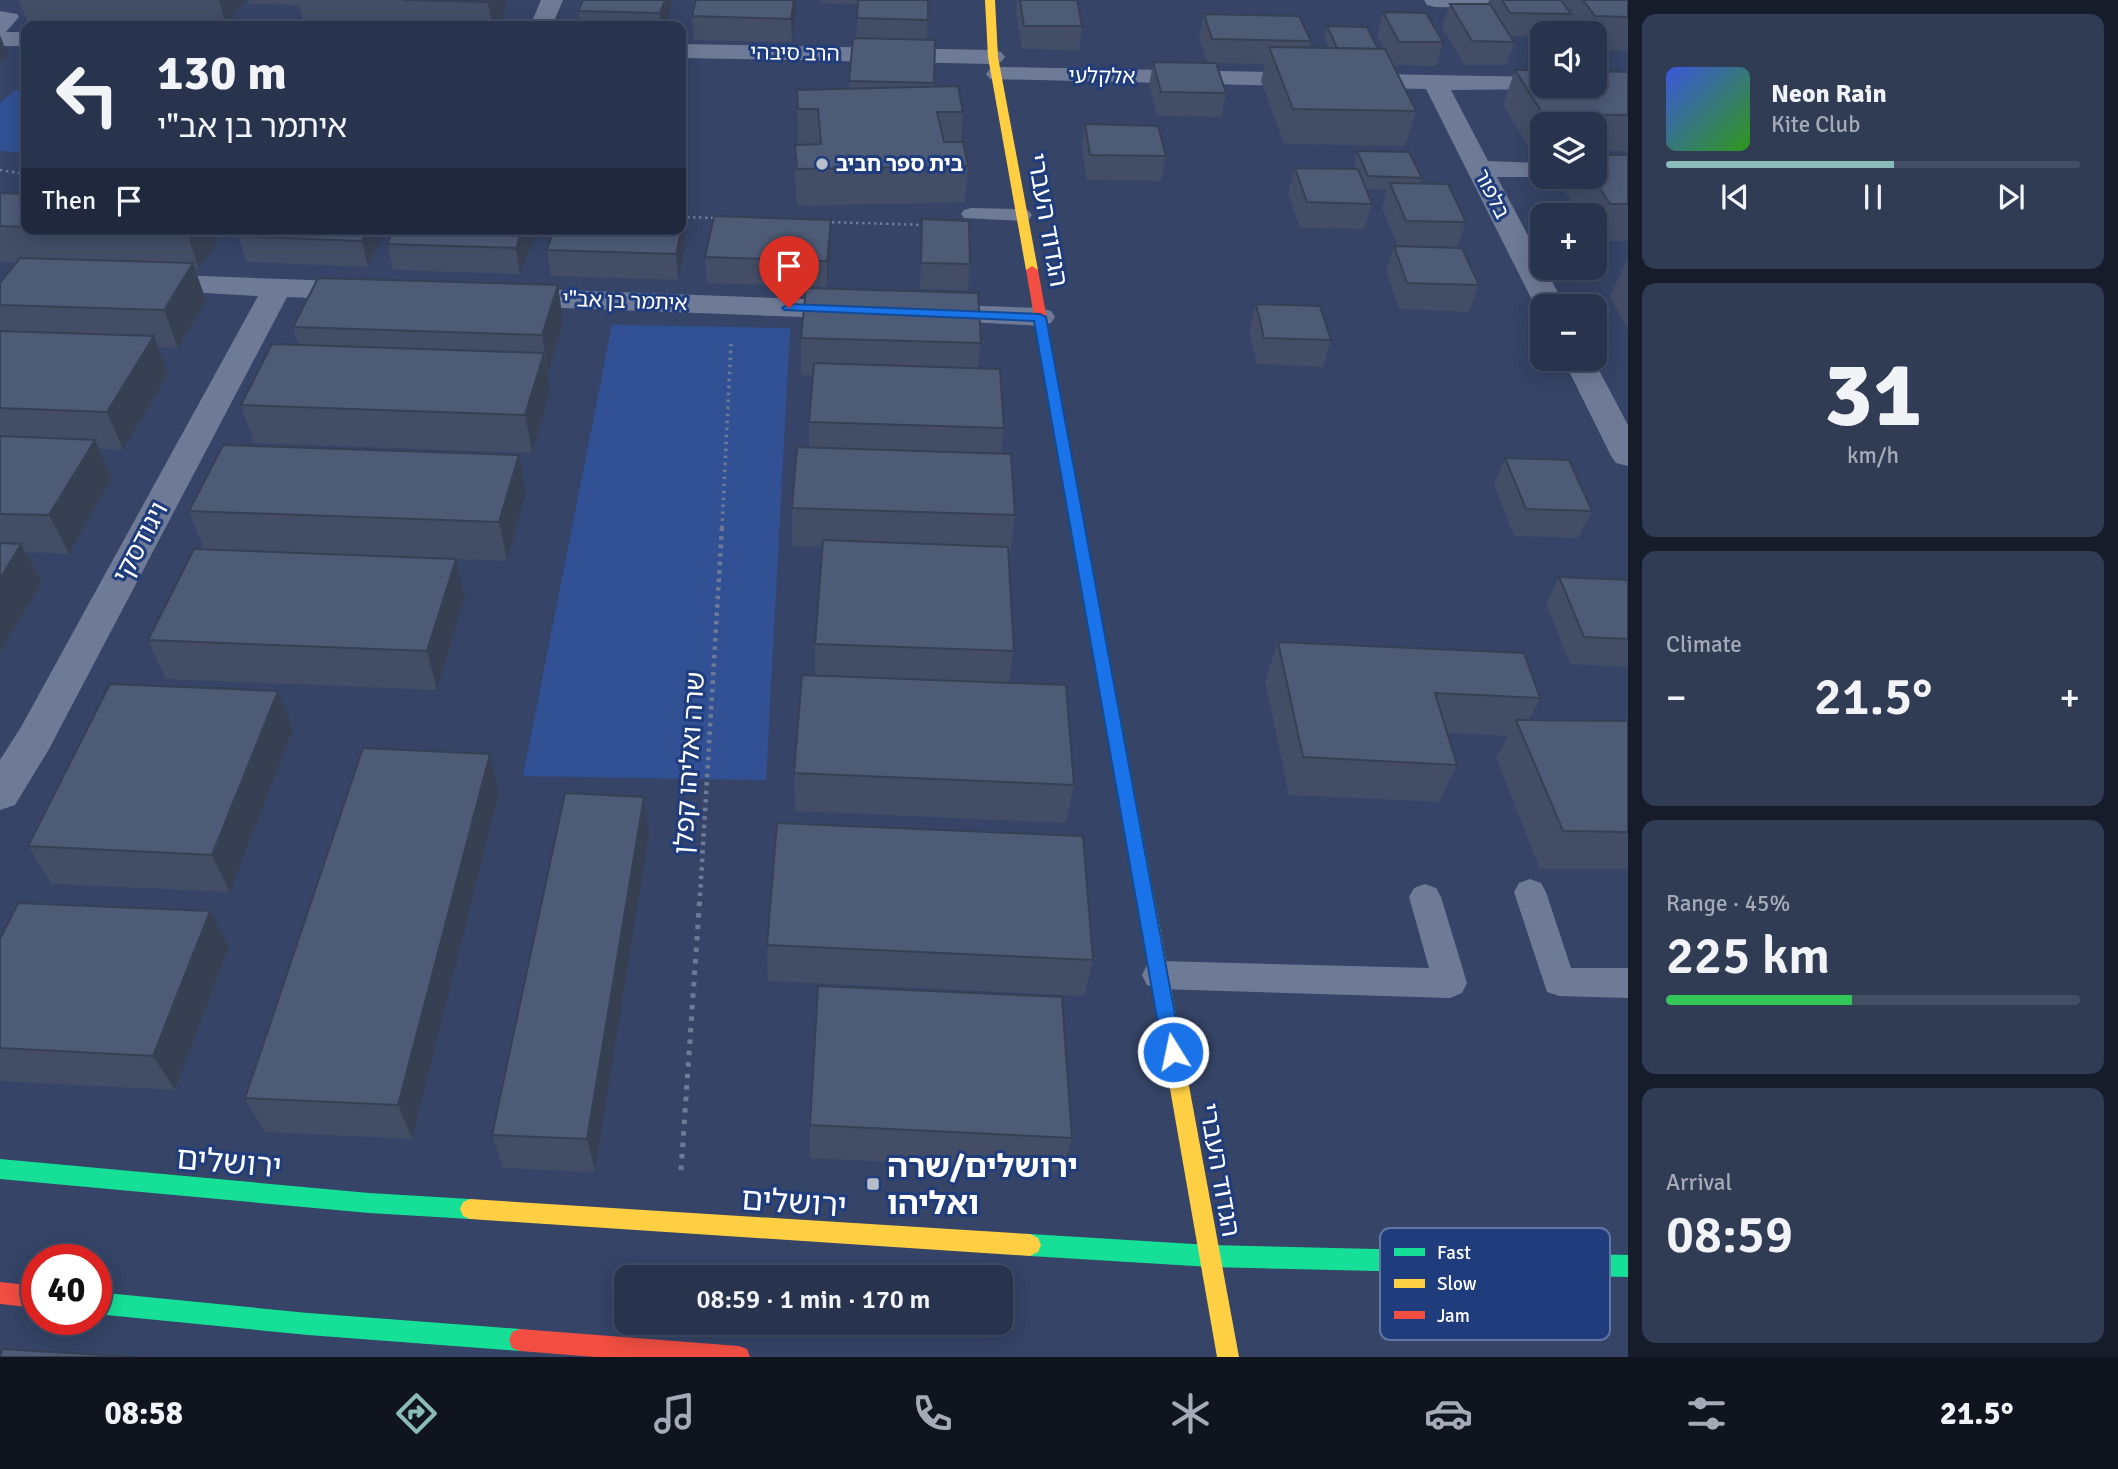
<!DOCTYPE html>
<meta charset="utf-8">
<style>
:root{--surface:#28334d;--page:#303b54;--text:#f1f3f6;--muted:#a5aab6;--line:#444e65;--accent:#8bbbb9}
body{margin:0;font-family:Signika,"Noto Sans Hebrew",sans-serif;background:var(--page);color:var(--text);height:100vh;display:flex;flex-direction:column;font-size:26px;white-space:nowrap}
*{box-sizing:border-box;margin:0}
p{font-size:23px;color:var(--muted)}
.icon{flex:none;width:38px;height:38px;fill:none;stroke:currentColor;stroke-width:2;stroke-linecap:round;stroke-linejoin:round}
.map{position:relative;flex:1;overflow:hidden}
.panel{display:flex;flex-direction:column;gap:14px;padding:14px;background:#161c2a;width:490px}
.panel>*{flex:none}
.hud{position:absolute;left:21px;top:21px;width:665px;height:214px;border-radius:14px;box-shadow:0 4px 18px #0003,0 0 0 2px var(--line);background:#28334d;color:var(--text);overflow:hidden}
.buttons{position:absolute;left:1530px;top:21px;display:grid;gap:14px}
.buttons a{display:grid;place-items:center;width:77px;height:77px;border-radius:14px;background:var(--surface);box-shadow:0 4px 18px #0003,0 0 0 2px var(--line);font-size:35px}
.speed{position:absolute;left:21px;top:1244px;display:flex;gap:14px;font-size:35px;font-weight:700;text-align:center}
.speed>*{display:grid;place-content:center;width:91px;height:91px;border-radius:50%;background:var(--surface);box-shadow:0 4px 18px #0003,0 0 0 2px var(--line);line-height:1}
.speed .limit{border:10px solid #d22;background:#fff;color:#111}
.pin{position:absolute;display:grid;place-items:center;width:60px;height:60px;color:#fff;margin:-72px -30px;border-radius:50% 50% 50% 0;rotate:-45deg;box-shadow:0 0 7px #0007}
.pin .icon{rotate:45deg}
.me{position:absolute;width:77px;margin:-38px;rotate:350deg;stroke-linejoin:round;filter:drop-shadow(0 0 5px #0008)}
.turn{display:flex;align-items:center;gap:24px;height:147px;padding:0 21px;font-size:32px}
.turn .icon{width:91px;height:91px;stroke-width:2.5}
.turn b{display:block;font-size:49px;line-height:60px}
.then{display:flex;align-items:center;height:66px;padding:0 21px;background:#0003;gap:14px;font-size:26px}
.big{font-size:52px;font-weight:600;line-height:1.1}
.panel .card{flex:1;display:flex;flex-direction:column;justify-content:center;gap:10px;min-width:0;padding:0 24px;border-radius:14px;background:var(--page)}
.panel .dial{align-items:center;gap:0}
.dial b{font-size:91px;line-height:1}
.song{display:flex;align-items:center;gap:21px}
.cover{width:84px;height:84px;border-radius:10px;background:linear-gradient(135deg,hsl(230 70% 55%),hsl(110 70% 35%))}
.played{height:7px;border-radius:4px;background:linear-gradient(90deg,var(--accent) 55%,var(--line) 55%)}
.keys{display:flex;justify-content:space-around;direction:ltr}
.heat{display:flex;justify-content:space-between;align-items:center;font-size:38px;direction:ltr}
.charge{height:10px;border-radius:5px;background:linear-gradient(90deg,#34c759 45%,var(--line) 0)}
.trip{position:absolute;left:614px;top:1265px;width:399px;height:70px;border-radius:14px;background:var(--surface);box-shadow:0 4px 18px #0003,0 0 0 2px var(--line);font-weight:600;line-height:70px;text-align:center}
.tabs{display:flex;height:112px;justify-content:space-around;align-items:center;background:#10141f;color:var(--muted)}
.tabs .icon{width:49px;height:49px}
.tabs .active{color:var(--accent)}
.tabs b{font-size:32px;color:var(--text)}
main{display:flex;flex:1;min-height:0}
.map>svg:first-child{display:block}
.green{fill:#325194}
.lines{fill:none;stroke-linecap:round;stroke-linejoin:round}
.path-far3{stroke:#6f7b96;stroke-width:2.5;stroke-dasharray:2.5 3.5;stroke-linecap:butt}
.path-far2{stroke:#6f7b96;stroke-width:3.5;stroke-dasharray:2.5 4.5;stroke-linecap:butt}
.path-far1{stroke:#6f7b96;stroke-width:4.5;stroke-dasharray:3.5 5;stroke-linecap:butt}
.path{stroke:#6f7b96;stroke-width:5;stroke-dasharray:4.5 7;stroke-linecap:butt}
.lane{fill:#6f7b96;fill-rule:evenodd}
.street{fill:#6f7b96;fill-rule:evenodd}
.fast{fill:#16e098;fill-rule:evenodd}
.slow{fill:#ffcf43;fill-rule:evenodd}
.jam{fill:#f24e42;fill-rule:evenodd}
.wall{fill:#434e66}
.shaded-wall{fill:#374053}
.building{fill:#4e5b77;stroke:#374053;stroke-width:2}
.route{fill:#1a73e8;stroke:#114b97;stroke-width:2}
.poi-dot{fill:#b8beca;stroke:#1f3c7d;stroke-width:2.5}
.labels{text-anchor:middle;stroke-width:6;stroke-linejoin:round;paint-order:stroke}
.far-street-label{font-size:21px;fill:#fff;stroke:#1f3c7d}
.far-poi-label{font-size:21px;font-weight:bold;fill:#fff;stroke:#1f3c7d;text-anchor:start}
.street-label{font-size:26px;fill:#fff;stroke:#1f3c7d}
.near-street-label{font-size:32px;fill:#fff;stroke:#1f3c7d}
.near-poi-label{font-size:32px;font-weight:bold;fill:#fff;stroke:#1f3c7d;text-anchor:start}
.key{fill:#1f3c7d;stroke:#6276a4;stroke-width:2}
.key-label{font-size:19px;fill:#fff}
</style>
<main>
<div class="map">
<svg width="1628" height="1357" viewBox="0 0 1628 1357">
<rect width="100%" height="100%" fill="#354467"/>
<g class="green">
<polygon points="15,90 26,90 26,153 0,151 0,103"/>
<polygon points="612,325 790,328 766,780 523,776"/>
</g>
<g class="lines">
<g class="path-far3">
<polyline points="0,170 26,174"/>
<polyline points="681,217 719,218"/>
<polyline points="826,222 926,225"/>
</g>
<polyline class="path-far2" points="722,528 731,343"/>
<polyline class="path-far1" points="700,896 722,527"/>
<polyline class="path" points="681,1170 700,895"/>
<g class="lane">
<polygon points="0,11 17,14 19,17 6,32 0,33"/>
<polygon points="971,208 1022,209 1029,211 1032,215 1029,219 1022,221 964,218 961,214 964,210"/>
<polygon points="1530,879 1541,883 1546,892 1571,968 1628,968 1628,998 1559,996 1547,992 1514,892 1519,883"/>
<polygon points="1425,884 1436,888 1441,897 1467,983 1462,993 1450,998 1159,989 1147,985 1142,975 1147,965 1159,961 1429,968 1409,897 1414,888"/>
</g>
<g class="street">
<polygon points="541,0 563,0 552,26 530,26"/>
<polygon points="1424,0 1628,0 1628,11 1435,7 1427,5"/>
<rect x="0" y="32" width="26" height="14"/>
<polygon points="681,44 993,50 1001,52 1005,57 1001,62 993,64 681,58"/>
<polygon points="998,67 1542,77 1542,86 1553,86 1551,89 1451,90 1488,161 1542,163 1542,177 1551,177 1497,177 1542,262 1542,268 1545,268 1565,306 1542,306 1542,313 1535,306 1426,89 990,79 986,74 990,69"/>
<polygon points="149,274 365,282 375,285 380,291 375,297 365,300 287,297 49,749 15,805 0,810 0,760 21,727 258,296 139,289 135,283 139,277"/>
<polygon points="509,288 855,301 865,304 870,310 865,316 855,319 509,306 499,303 494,297 499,291"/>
<polygon points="929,304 1040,308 1051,311 1055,317 1051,323 1040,326 918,319 914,313 918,307"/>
<polygon points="1563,359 1593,359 1628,425 1628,466 1616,463 1611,456"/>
</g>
<g class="fast">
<polygon points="1069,474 1076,478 1157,912 1154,917 1148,920 1142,917 1139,912 1062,478"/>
<polygon points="0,1159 369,1193 470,1199 477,1202 480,1209 477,1216 470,1219 369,1213 0,1179"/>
<polygon points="1030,1234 1210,1245 1628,1255 1628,1277 1210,1267 1030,1256 1022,1252 1019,1245 1022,1238"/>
<polygon points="96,1292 308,1313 520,1329 528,1332 531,1340 528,1348 520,1351 308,1335 96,1314"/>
</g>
<g class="slow">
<polygon points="985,0 995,0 998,57 1038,270 1032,274 1026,270 988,57"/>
<polygon points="1148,904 1154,907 1157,912 1239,1357 1217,1357 1139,912 1142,907"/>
<polygon points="470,1199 1030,1234 1038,1238 1041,1245 1038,1252 1030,1256 470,1219 463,1216 460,1209 463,1202"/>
</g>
<g class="jam">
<polygon points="1032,266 1038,270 1076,478 1069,482 1062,478 1026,270"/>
<polygon points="0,1282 37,1286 37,1308 0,1304"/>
<polygon points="520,1329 739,1346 747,1349 750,1357 595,1357 520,1351 512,1348 509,1340 512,1332"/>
</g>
</g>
<g class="wall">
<polygon points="19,0 244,0 244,2 226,26 27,21"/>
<polygon points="248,0 507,0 507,5 498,26 304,26 299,5 249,4"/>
<polygon points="583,0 671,0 672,5 665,26 580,26 578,11"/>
<polygon points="820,0 928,0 927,40 935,40 934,87 963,112 961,142 968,166 965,202 797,206 795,181 795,145 818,144 798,144 797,90 849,89 849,81 856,38 858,4 820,3"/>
<polygon points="1017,0 1077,0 1082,26 1079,50 1022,49 1016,11"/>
<polygon points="1489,0 1628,0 1628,51 1594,50 1594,33 1571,33 1566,27 1564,33 1542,33 1542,37 1510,36 1514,42 1506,65 1464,65 1442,27 1450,4 1488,4"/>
<polygon points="1383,12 1443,42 1436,66 1393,65 1416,111 1405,146 1284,144 1261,81 1265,64 1217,63 1226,93 1221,117 1157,116 1149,86 1153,62 1207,63 1199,38 1204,14 1311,41 1309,48 1328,48 1324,38 1327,26 1378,49 1384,49 1377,35"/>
<polygon points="796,15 792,42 694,40 692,16"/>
<polygon points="1515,70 1628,72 1628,151 1594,150 1594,124 1542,124 1542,149 1530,149 1503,105"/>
<polygon points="1085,124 1166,156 1161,181 1087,180 1082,149"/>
<polygon points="1357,151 1422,178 1420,184 1466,222 1457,248 1479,285 1469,312 1399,309 1386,272 1394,246 1398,246 1382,208 1387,190 1366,189 1372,204 1364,229 1300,228 1288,193 1295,168 1356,169 1354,164"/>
<polygon points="1628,155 1628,241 1594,241 1594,215 1579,215 1564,190 1570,177 1594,177"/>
<polygon points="0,193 26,194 26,229 218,229 220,236 199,269 195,269 206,301 178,348 158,347 168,374 123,450 99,449 112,478 69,554 26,552 42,582 0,653 0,283 16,263 0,262"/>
<polygon points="684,218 686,243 678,280 551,276 547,250"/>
<polygon points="922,219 970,264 968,290 920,289"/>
<polygon points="238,236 381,240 368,267 246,262"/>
<polygon points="533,239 520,274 393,270 387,244"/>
<polygon points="831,246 827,287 707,283 705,257"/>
<polygon points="1627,259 1628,259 1628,330 1610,297"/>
<polygon points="558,285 563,322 548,373 547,372 550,391 532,453 254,443 241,405 298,345 293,327"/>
<polygon points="1256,304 1331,340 1323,367 1257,364 1249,330"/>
<polygon points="801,338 981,343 978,368 1004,428 1001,454 1015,515 1010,554 1009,554 1014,651 1009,683 1074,785 1066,823 795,811 794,773 815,675 815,644 822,547 792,546 792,508 809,447 809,422 813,376 801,375"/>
<polygon points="1505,458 1592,511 1578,538 1514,536 1494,485"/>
<polygon points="526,493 507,561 456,559 465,597 437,690 166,679 148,640 204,549 189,511"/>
<polygon points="1559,577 1628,580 1628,667 1570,664 1546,604"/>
<polygon points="1278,642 1540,698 1529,720 1628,721 1628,869 1540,869 1496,758 1508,736 1448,733 1457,765 1439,802 1289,795 1265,681"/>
<polygon points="278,691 293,730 230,892 52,884 28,846"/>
<polygon points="490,754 499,792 412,1139 264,1132 245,1098"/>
<polygon points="649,834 595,1172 503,1168 492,1135"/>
<polygon points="0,939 229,947 175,1090 0,1081"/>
<polygon points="767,945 1093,960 1084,996 768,981"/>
<polygon points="810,1125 1072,1138 1062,1171 810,1158"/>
</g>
<g class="shaded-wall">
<polygon points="219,0 244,0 244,2 226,26"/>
<polygon points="489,0 507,0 507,5 498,26 492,26 488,2"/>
<polygon points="665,0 671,0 672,5 665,26 661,26 660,13"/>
<polygon points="794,0 796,0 796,15 792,42 791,19"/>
<polygon points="0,35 8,55 0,63"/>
<polygon points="684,218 686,243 678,280 676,254"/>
<polygon points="831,220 831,246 827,287 827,261"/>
<polygon points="189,229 218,229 220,236 199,269 187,232"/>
<polygon points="367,229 378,229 381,240 368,267 362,241"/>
<polygon points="523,229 531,229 533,239 520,274 516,248"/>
<polygon points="193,263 206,301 178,348 164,310"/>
<polygon points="558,285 563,322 548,373 542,335"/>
<polygon points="154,336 168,374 123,450 107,412"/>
<polygon points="544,353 550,391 532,453 525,415"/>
<polygon points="95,440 112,478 69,554 49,515"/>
<polygon points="519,455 526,493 507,561 499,522"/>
<polygon points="21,544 42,582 0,653 0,579"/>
<polygon points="456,559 465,597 437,690 427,651"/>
<polygon points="278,691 293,730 230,892 212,855"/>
<polygon points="490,754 499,792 412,1139 398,1105"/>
<polygon points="644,797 649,834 595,1172 587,1139"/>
<polygon points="210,911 229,947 175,1090 153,1056"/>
</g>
<g class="building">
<polygon points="402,0 489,0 488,2"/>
<polygon points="583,0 665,0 660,13 578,11"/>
<polygon points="696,0 794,0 791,19 692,16"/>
<polygon points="858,0 928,0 928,20 857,18"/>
<polygon points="1020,0 1077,0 1082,26 1024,26"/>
<polygon points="1502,0 1561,0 1571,14 1510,13"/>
<polygon points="1583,0 1628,0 1628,17 1595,16"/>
<polygon points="1450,4 1490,4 1514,42 1472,41"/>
<polygon points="1383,12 1426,13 1443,42 1399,42"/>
<polygon points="1204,14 1299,16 1311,41 1212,39"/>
<polygon points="1327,26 1367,27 1378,49 1337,48"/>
<polygon points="853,38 935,40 934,83 849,81"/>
<polygon points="1269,47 1385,49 1416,111 1293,109"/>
<polygon points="1153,62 1216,63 1226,93 1161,92"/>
<polygon points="1515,70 1542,70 1542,86 1594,86 1594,71 1628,72 1628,115 1543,114"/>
<polygon points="958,86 963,112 937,112 944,142 963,142 968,166 797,169 795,145 821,144 818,109 798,109 797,90"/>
<polygon points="1085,124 1158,126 1166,156 1090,155"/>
<polygon points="1357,151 1409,152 1422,178 1368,176"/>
<polygon points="1594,155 1628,155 1628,204 1610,204 1593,177 1594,177"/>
<polygon points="1295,168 1358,169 1372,204 1307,202"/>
<polygon points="1390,183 1448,184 1466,222 1406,221"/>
<polygon points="0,193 26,194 26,227 0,226"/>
<polygon points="714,216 831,220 827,261 705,257"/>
<polygon points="681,218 684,218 676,254 547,250 554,229 681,229"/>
<polygon points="922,219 969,221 970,264 921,263"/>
<polygon points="95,229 189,229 187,232"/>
<polygon points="242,229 367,229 362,241 238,236"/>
<polygon points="394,229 523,229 516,248 387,244"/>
<polygon points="1394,246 1462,248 1479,285 1407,283"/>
<polygon points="20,258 193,263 164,310 0,305 0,283"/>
<polygon points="318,278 558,285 542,335 293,327"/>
<polygon points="806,288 978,293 981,343 801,338"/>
<polygon points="1256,304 1320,306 1331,340 1264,338"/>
<polygon points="0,331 154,336 107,412 0,408"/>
<polygon points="272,344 544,353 525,415 241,405"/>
<polygon points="814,363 1000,369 1004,428 809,422"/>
<polygon points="0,436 95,440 49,515 0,514"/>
<polygon points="223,445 519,455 499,522 189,511"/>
<polygon points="797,447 1011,454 1015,515 792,508"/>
<polygon points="1505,458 1569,460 1592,511 1526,509"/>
<polygon points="823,540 1008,547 1014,651 815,644"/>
<polygon points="0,543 21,544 0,579"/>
<polygon points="194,549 456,559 427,651 148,640"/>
<polygon points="1559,577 1628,580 1628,639 1584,637"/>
<polygon points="1278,642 1524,653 1540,698 1435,693 1457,765 1303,757"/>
<polygon points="802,675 1066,685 1074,785 794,773"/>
<polygon points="110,684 278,691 212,855 28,846"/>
<polygon points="1516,720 1628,721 1628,832 1563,831"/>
<polygon points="363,748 490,754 398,1105 245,1098"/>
<polygon points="565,793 644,797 587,1139 492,1135"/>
<polygon points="777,823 1083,836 1093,960 767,945"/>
<polygon points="18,903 210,911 153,1056 0,1048 0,939"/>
<polygon points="818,986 1062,997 1072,1138 810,1125"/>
<polygon points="2,1349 137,1357 0,1357"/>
</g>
<polygon class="route" points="789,304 1040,314 1046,317 1182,1052 1180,1058 1173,1061 1166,1058 1163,1052 1034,321 784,310 782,308"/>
<g class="poi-dot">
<circle cx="822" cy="164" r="7"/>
<rect x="866" y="1177" width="14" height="14" rx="3.5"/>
</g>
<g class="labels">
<g class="far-street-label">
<text transform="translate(795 53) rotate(1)" y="7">הרב סיבהי</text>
<text transform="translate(1102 76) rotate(1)" y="7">אלקלעי</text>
<text transform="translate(1492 194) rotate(63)" y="7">בלפור</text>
<text transform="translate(625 301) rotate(2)" y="7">איתמר בן אב"י</text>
</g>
<g class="far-poi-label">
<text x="836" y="171">בית ספר חביב</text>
</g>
<g class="street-label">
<text transform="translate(1048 220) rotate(80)" y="9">הגדוד העברי</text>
<text transform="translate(140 542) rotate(-62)" y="9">ויגודסקי</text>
<text transform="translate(689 763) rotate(-86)" y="9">שרה ואליהו קפלן</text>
<text transform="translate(1220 1170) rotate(80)" y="9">הגדוד העברי</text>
</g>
<g class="near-street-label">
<text transform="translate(229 1162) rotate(5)" y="11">ירושלים</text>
<text transform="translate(794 1202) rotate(4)" y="11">ירושלים</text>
</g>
<g class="near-poi-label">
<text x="887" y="1177">ירושלים/שרה<tspan x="887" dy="37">ואליהו</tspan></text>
</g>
</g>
<rect x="1380" y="1228" width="230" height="112" rx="10" class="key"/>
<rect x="1394" y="1248" width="31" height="8" fill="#16e098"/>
<rect x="1394" y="1279" width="31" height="9" fill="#ffcf43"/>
<rect x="1394" y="1311" width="31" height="8" fill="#f24e42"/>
<g class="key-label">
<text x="1437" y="1259">Fast</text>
<text x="1437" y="1290">Slow</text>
<text x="1437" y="1322">Jam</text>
</g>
</svg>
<div class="buttons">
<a><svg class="icon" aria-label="sound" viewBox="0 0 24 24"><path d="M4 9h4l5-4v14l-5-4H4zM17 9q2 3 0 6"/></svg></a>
<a><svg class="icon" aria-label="layers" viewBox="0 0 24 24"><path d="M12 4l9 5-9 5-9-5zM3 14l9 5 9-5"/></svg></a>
<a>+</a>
<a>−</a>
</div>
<div class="speed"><div class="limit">40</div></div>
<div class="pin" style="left:789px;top:308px;background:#d93025"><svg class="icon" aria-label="arrive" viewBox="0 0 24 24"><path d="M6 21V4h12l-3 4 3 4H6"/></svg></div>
<svg class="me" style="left:1173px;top:1052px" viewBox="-20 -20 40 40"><circle r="17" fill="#1a73e8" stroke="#fff" stroke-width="3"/><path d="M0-11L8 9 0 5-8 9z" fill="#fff"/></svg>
<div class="trip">08:59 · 1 min · 170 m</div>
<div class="hud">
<div class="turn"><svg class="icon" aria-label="left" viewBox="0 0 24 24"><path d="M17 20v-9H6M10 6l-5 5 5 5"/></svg><div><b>130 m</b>איתמר בן אב&quot;י</div></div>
<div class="then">Then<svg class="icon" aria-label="arrive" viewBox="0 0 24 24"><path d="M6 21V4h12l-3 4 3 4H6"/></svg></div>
</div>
</div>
<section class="panel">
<div class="card">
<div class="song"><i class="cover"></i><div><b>Neon Rain</b><p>Kite Club</p></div></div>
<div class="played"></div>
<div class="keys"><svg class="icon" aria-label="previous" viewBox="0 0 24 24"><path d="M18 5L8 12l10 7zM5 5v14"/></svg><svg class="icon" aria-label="pause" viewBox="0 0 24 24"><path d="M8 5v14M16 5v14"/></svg><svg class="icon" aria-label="next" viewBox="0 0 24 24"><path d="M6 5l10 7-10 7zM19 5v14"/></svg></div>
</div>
<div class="card dial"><b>31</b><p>km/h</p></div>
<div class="card"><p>Climate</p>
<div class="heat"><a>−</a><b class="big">21.5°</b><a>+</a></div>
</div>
<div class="card"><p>Range · 45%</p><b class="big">225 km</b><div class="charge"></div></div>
<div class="card"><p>Arrival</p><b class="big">08:59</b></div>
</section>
</main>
<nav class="tabs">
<b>08:58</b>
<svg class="icon active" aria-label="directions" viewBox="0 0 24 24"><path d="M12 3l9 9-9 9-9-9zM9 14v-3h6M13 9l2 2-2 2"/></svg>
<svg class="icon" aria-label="music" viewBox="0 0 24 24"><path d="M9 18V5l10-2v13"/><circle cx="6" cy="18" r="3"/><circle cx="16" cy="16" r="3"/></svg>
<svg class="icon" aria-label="phone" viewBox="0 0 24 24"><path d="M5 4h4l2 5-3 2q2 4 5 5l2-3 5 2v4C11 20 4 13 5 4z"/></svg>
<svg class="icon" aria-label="climate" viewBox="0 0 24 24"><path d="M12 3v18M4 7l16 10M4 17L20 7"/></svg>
<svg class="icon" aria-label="car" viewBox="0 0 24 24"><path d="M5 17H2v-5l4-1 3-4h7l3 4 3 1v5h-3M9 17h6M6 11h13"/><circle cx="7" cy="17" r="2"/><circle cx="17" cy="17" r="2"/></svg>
<svg class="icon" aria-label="filters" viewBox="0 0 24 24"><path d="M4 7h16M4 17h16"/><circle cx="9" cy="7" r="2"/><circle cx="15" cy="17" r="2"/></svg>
<b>21.5°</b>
</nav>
